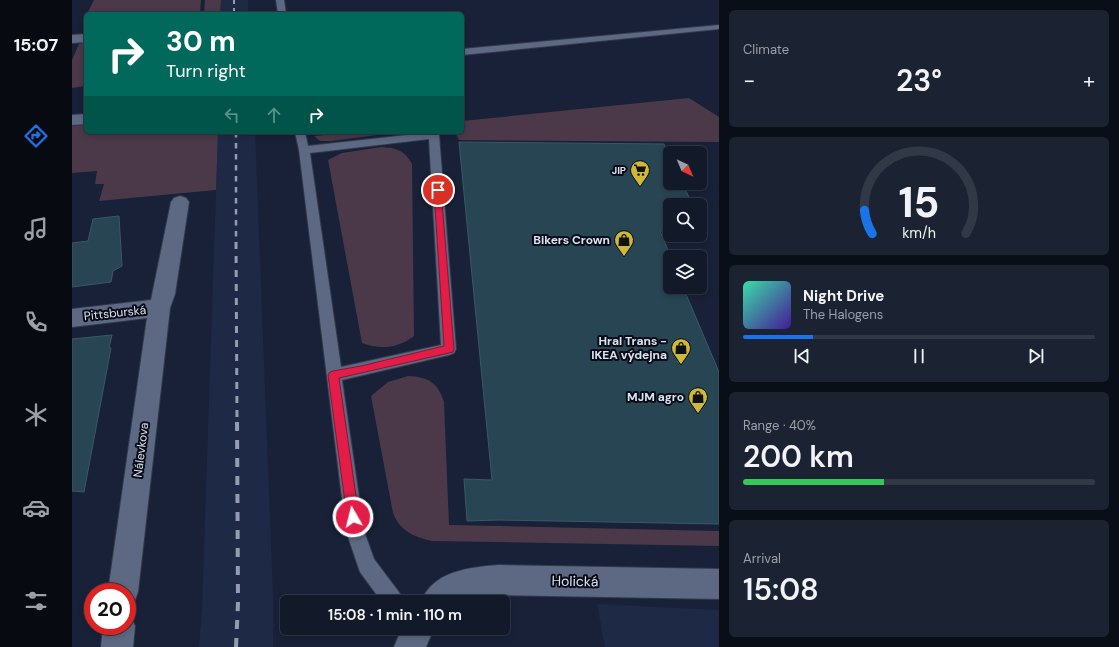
<!DOCTYPE html>
<meta charset="utf-8">
<style>
:root{--surface:#121929;--page:#1b2231;--text:#f1f3f6;--muted:#9ca0a8;--line:#313846;--accent:#1a73e8}
body{margin:0;font-family:"DM Sans",sans-serif;background:var(--page);color:var(--text);height:100vh;display:flex;flex-direction:column;font-size:15px;white-space:nowrap}
*{box-sizing:border-box;margin:0}
p{font-size:13px;color:var(--muted)}
.icon{flex:none;width:22px;height:22px;fill:none;stroke:currentColor;stroke-width:2;stroke-linecap:round;stroke-linejoin:round}
.map{position:relative;flex:1;overflow:hidden}
.details{display:flex;flex-direction:column;gap:10px;padding:10px;background:#0a0e17;width:400px}
.details>*{flex:none}
.guide{position:absolute;left:12px;top:12px;width:380px;height:122px;border-radius:6px;box-shadow:0 2px 6px #0003,0 0 0 1px var(--line);background:#00695c;color:#fff;overflow:hidden}
.needle{width:26px;rotate:136deg}
.fabs{position:absolute;left:591px;top:146px;display:grid;gap:8px}
.fabs a{display:grid;place-items:center;width:44px;height:44px;border-radius:6px;background:var(--surface);box-shadow:0 2px 6px #0003,0 0 0 1px var(--line);font-size:20px}
.speed{position:absolute;left:12px;top:583px;display:flex;gap:8px;font-size:20px;font-weight:700;text-align:center}
.speed>*{display:grid;place-content:center;width:52px;height:52px;border-radius:50%;background:var(--surface);box-shadow:0 2px 6px #0003,0 0 0 1px var(--line);line-height:1}
.speed .limit{border:6px solid #d22;background:#fff;color:#111}
.pin{position:absolute;display:grid;place-items:center;width:34px;height:34px;color:#fff;margin:-17px;border:2px solid #fff;border-radius:50%;box-shadow:0 1px 4px #0007}
.me{position:absolute;width:44px;margin:-22px;rotate:352deg;stroke-linejoin:round;filter:drop-shadow(0 0 3px #0008)}
.turn{display:flex;align-items:center;gap:14px;height:84px;padding:0 16px;font-size:18px}
.turn .icon{width:52px;height:52px;stroke-width:2.5}
.turn b{display:block;font-size:28px;line-height:34px}
.lanes{display:flex;align-items:center;height:38px;padding:0 16px;background:#0003;justify-content:center;gap:20px;direction:ltr}
.lanes .off{opacity:.35}
.big{font-size:30px;font-weight:600;line-height:1.1}
.details .tile{flex:1;display:flex;flex-direction:column;justify-content:center;gap:6px;min-width:0;padding:0 14px;border-radius:6px;background:var(--page)}
.details .dial{align-items:center;gap:0}
.dial svg{height:104px;overflow:visible;fill:none;stroke:var(--line);stroke-width:7;stroke-linecap:round;text-anchor:middle}
.dial text{fill:var(--text);stroke:none}
.song{display:flex;align-items:center;gap:12px}
.cover{width:48px;height:48px;border-radius:6px;background:linear-gradient(135deg,hsl(160 70% 55%),hsl(260 70% 35%))}
.played{height:4px;border-radius:2px;background:linear-gradient(90deg,var(--accent) 20%,var(--line) 20%)}
.keys{display:flex;justify-content:space-around;direction:ltr}
.heat{display:flex;justify-content:space-between;align-items:center;font-size:22px;direction:ltr}
.charge{height:6px;border-radius:3px;background:linear-gradient(90deg,#34c759 40%,var(--line) 0)}
.trip{position:absolute;left:208px;top:595px;width:230px;height:40px;border-radius:6px;background:var(--surface);box-shadow:0 2px 6px #0003,0 0 0 1px var(--line);font-weight:600;line-height:40px;text-align:center}
main{display:flex;flex:1;min-height:0}
.menu{display:flex;flex-direction:column;width:72px;justify-content:space-around;align-items:center;background:#070a10;color:var(--muted)}
.menu .icon{width:28px;height:28px}
.menu .on{color:var(--accent)}
.menu b{font-size:18px;color:var(--text)}
.map>svg:first-child{display:block}
.built{fill:#1e2a45}
.green{fill:#4b3848}
.building{fill:#284554;stroke:#3b5867}
.lines{fill:none;stroke-linecap:round;stroke-linejoin:round}
.lane-casing{stroke:#333a4c;stroke-width:2}
.street-casing{stroke:#333a4c;stroke-width:2}
.lane{fill:#5d6982;fill-rule:evenodd}
.street{fill:#5d6982;fill-rule:evenodd}
.rail-far3{stroke:#949cad;stroke-width:2;stroke-dasharray:4 4;stroke-linecap:butt}
.rail-far2{stroke:#949cad;stroke-width:2.5;stroke-dasharray:5.5 5.5;stroke-linecap:butt}
.rail-far1{stroke:#949cad;stroke-width:3;stroke-dasharray:7 7;stroke-linecap:butt}
.rail{stroke:#949cad;stroke-width:4;stroke-dasharray:9 9;stroke-linecap:butt}
.route{fill:#e11d48;stroke:#92132f}
.labels{text-anchor:middle;stroke-width:4;stroke-linejoin:round;paint-order:stroke}
.far-poi-label{font-size:10px;font-weight:bold;fill:#dbe2f1;stroke:#070b15;text-anchor:end}
.poi-label{font-size:12px;font-weight:bold;fill:#dbe2f1;stroke:#070b15;text-anchor:end}
.street-label{font-size:12px;fill:#dbe2f1;stroke:#070b15}
.near-street-label{font-size:14px;fill:#dbe2f1;stroke:#070b15}
</style>
<main>
<nav class="menu">
<b>15:07</b>
<svg class="icon on" aria-label="directions" viewBox="0 0 24 24"><path d="M12 3l9 9-9 9-9-9zM9 14v-3h6M13 9l2 2-2 2"/></svg>
<svg class="icon" aria-label="music" viewBox="0 0 24 24"><path d="M9 18V5l10-2v13"/><circle cx="6" cy="18" r="3"/><circle cx="16" cy="16" r="3"/></svg>
<svg class="icon" aria-label="phone" viewBox="0 0 24 24"><path d="M5 4h4l2 5-3 2q2 4 5 5l2-3 5 2v4C11 20 4 13 5 4z"/></svg>
<svg class="icon" aria-label="climate" viewBox="0 0 24 24"><path d="M12 3v18M4 7l16 10M4 17L20 7"/></svg>
<svg class="icon" aria-label="car" viewBox="0 0 24 24"><path d="M5 17H2v-5l4-1 3-4h7l3 4 3 1v5h-3M9 17h6M6 11h13"/><circle cx="7" cy="17" r="2"/><circle cx="17" cy="17" r="2"/></svg>
<svg class="icon" aria-label="filters" viewBox="0 0 24 24"><path d="M4 7h16M4 17h16"/><circle cx="9" cy="7" r="2"/><circle cx="15" cy="17" r="2"/></svg>
</nav>
<div class="map">
<svg width="647" height="647" viewBox="0 0 647 647">
<rect width="100%" height="100%" fill="#182137"/>
<g class="built">
<polygon points="149,0 176,0 176,14 148,14"/>
<polygon points="146,132 183,132 201,596 201,647 127,647 130,610"/>
<polygon points="525,604 647,610 647,647 533,647"/>
</g>
<g class="green">
<polygon points="22,0 129,0 128,14 15,14"/>
<polygon points="133,0 149,0 148,14 132,14"/>
<polygon points="14,42 14,83 12,86 0,88 0,60 7,44"/>
<polygon points="617,98 647,117 647,142 387,140 383,132 390,132 390,121"/>
<polygon points="14,124 14,132 146,132 144,190 27,201 32,184 23,184 25,171 0,173 0,126"/>
<polygon points="282,132 328,132 259,141 248,141 242,136"/>
<path d="M309,147C325,148 332,150 340,164L342,335L341,337C325,348 308,350 290,343L256,160L270,153Z"/>
<path d="M336,376C356,377 366,382 372,402L377,525L647,531V546L360,541C342,537 328,531 321,513L299,396L316,382Z"/>
</g>
<g class="building">
<polygon points="387,142 592,144 598,157 598,183 610,183 621,205 598,205 598,231 588,231 599,257 598,287 611,287 647,372 647,524 427,520 395,521 392,479 420,480"/>
<polygon points="47,216 50,266 41,271 39,282 0,287 0,243 16,241 21,219"/>
<polygon points="40,335 37,348 39,348 12,492 0,491 0,339"/>
</g>
<g class="lines">
<g class="lane-casing">
<g id="lane">
<polygon points="204,0 212,0 214,14 206,14"/>
<polygon points="647,25 647,29 390,55 390,49"/>
<path d="M223,132H233L236,146L362,132L367,135L384,349L382,353L377,355L270,380L292,531L302,559L329,595L332,602H310L288,572L274,531L227,150ZM357,139L369,345L269,367L238,153Z"/>
</g>
</g>
<g class="street-casing">
<g id="street">
<polygon points="14,34 14,42 0,43 0,35"/>
<polygon points="14,114 14,124 0,125 0,115"/>
<polygon points="108,196 114,198 117,202 103,294 98,308 66,592 62,603 55,606 55,592 36,592 75,318 0,327 0,309 79,300 99,202 102,198"/>
<path d="M426,565L647,569V599L426,595L400,598L389,602H350C351,598 352,594 355,591C370,570 402,567 426,565Z"/>
<polygon points="55,613 58,615 63,626 61,647 29,647 31,626 55,626"/>
<polygon points="330,628 362,628 354,647 322,647"/>
</g>
</g>
<use href="#lane" class="lane"/>
<use href="#street" class="street"/>
<polyline class="rail-far3" points="162,0 162,14"/>
<polyline class="rail-far2" points="164,132 164,243"/>
<polyline class="rail-far1" points="164,242 165,419"/>
<polyline class="rail" points="164,647 166,603 165,418"/>
</g>
<polygon class="route" points="366,187 369,190 382,349 381,352 377,353 267,378 287,517 285,521 281,523 277,521 275,517 256,375 258,372 261,371 289,366 372,346 362,190"/>
<defs>
<g id="supermarket-pin" transform="scale(1)"><path d="M0 17L-7.5 6A9.5 9.5 0 1 1 7.5 6Z" fill="#cfb837" stroke="#070b15"/><path d="M-6-5.5h2.5l.6 2H6L4.5 2H-2.5L-4.4-4H-6ZM-1.5 3.2a1.3 1.3 0 1 0 .1 0ZM3 3.2a1.3 1.3 0 1 0 .1 0Z" fill="#111"/></g>
<g id="shop-pin" transform="scale(1)"><path d="M0 17L-7.5 6A9.5 9.5 0 1 1 7.5 6Z" fill="#cfb837" stroke="#070b15"/><path d="M-5-2.5h2.3a2.7 3.5 0 0 1 5.4 0H5L5.5 6h-11ZM-1.5-2.5h3a1.5 2.3 0 0 0-3 0Z" fill="#111"/></g>
</defs>
<g fill-rule="evenodd">
<use href="#supermarket-pin" x="568" y="170"/>
<use href="#shop-pin" x="552" y="240"/>
<use href="#shop-pin" x="609" y="348"/>
<use href="#shop-pin" x="626" y="397"/>
</g>
<g class="labels">
<g class="far-poi-label">
<text x="554" y="174">JIP</text>
</g>
<g class="poi-label">
<text x="538" y="244">Bikers Crown</text>
<text x="595" y="345">Hral Trans -<tspan x="595" dy="14">IKEA výdejna</tspan></text>
<text x="612" y="401">MJM agro</text>
</g>
<g class="street-label">
<text transform="translate(43 313) rotate(-6)" y="4">Pittsburská</text>
<text transform="translate(69 450) rotate(-83)" y="4">Nálevkova</text>
</g>
<g class="near-street-label">
<text transform="translate(503 581) rotate(1)" y="5">Holická</text>
</g>
</g>
</svg>
<div class="fabs">
<a><svg class="needle" viewBox="-14 -14 28 28"><path d="M0-13l5 13h-10z" fill="#e53935"/><path d="M0 13l5-13h-10z" fill="#9ca0a8"/></svg></a>
<a><svg class="icon" aria-label="search" viewBox="0 0 24 24"><circle cx="10" cy="10" r="6"/><path d="M15 15l6 6"/></svg></a>
<a><svg class="icon" aria-label="layers" viewBox="0 0 24 24"><path d="M12 4l9 5-9 5-9-5zM3 14l9 5 9-5"/></svg></a>
</div>
<div class="speed"><div class="limit">20</div></div>
<div class="pin" style="left:366px;top:190px;background:#d93025"><svg class="icon" aria-label="arrive" viewBox="0 0 24 24"><path d="M6 21V4h12l-3 4 3 4H6"/></svg></div>
<svg class="me" style="left:281px;top:517px" viewBox="-20 -20 40 40"><circle r="17" fill="#e11d48" stroke="#fff" stroke-width="3"/><path d="M0-11L8 9 0 5-8 9z" fill="#fff"/></svg>
<div class="trip">15:08 · 1 min · 110 m</div>
<div class="guide">
<div class="turn"><svg class="icon" aria-label="right" viewBox="0 0 24 24"><path d="M7 20v-9h11M14 6l5 5-5 5"/></svg><div><b>30 m</b>Turn right</div></div>
<div class="lanes"><svg class="icon off" aria-label="left" viewBox="0 0 24 24"><path d="M17 20v-9H6M10 6l-5 5 5 5"/></svg><svg class="icon off" aria-label="ahead" viewBox="0 0 24 24"><path d="M12 20V5M6 11l6-6 6 6"/></svg><svg class="icon" aria-label="right" viewBox="0 0 24 24"><path d="M7 20v-9h11M14 6l5 5-5 5"/></svg></div>
</div>
</div>
<section class="details">
<div class="tile"><p>Climate</p>
<div class="heat"><a>−</a><b class="big">23°</b><a>+</a></div>
</div>
<div class="tile dial"><svg viewBox="0 0 100 80">
<path d="M14 69A42 42 0 1 1 86 69"/>
<path d="M14 69A42 42 0 0 1 8 51" stroke="#1a73e8"/>
<text x="50" y="56" font-size="32" font-weight="700">15</text>
<text x="50" y="72" font-size="11">km/h</text>
</svg></div>
<div class="tile">
<div class="song"><i class="cover"></i><div><b>Night Drive</b><p>The Halogens</p></div></div>
<div class="played"></div>
<div class="keys"><svg class="icon" aria-label="previous" viewBox="0 0 24 24"><path d="M18 5L8 12l10 7zM5 5v14"/></svg><svg class="icon" aria-label="pause" viewBox="0 0 24 24"><path d="M8 5v14M16 5v14"/></svg><svg class="icon" aria-label="next" viewBox="0 0 24 24"><path d="M6 5l10 7-10 7zM19 5v14"/></svg></div>
</div>
<div class="tile"><p>Range · 40%</p><b class="big">200 km</b><div class="charge"></div></div>
<div class="tile"><p>Arrival</p><b class="big">15:08</b></div>
</section>
</main>
